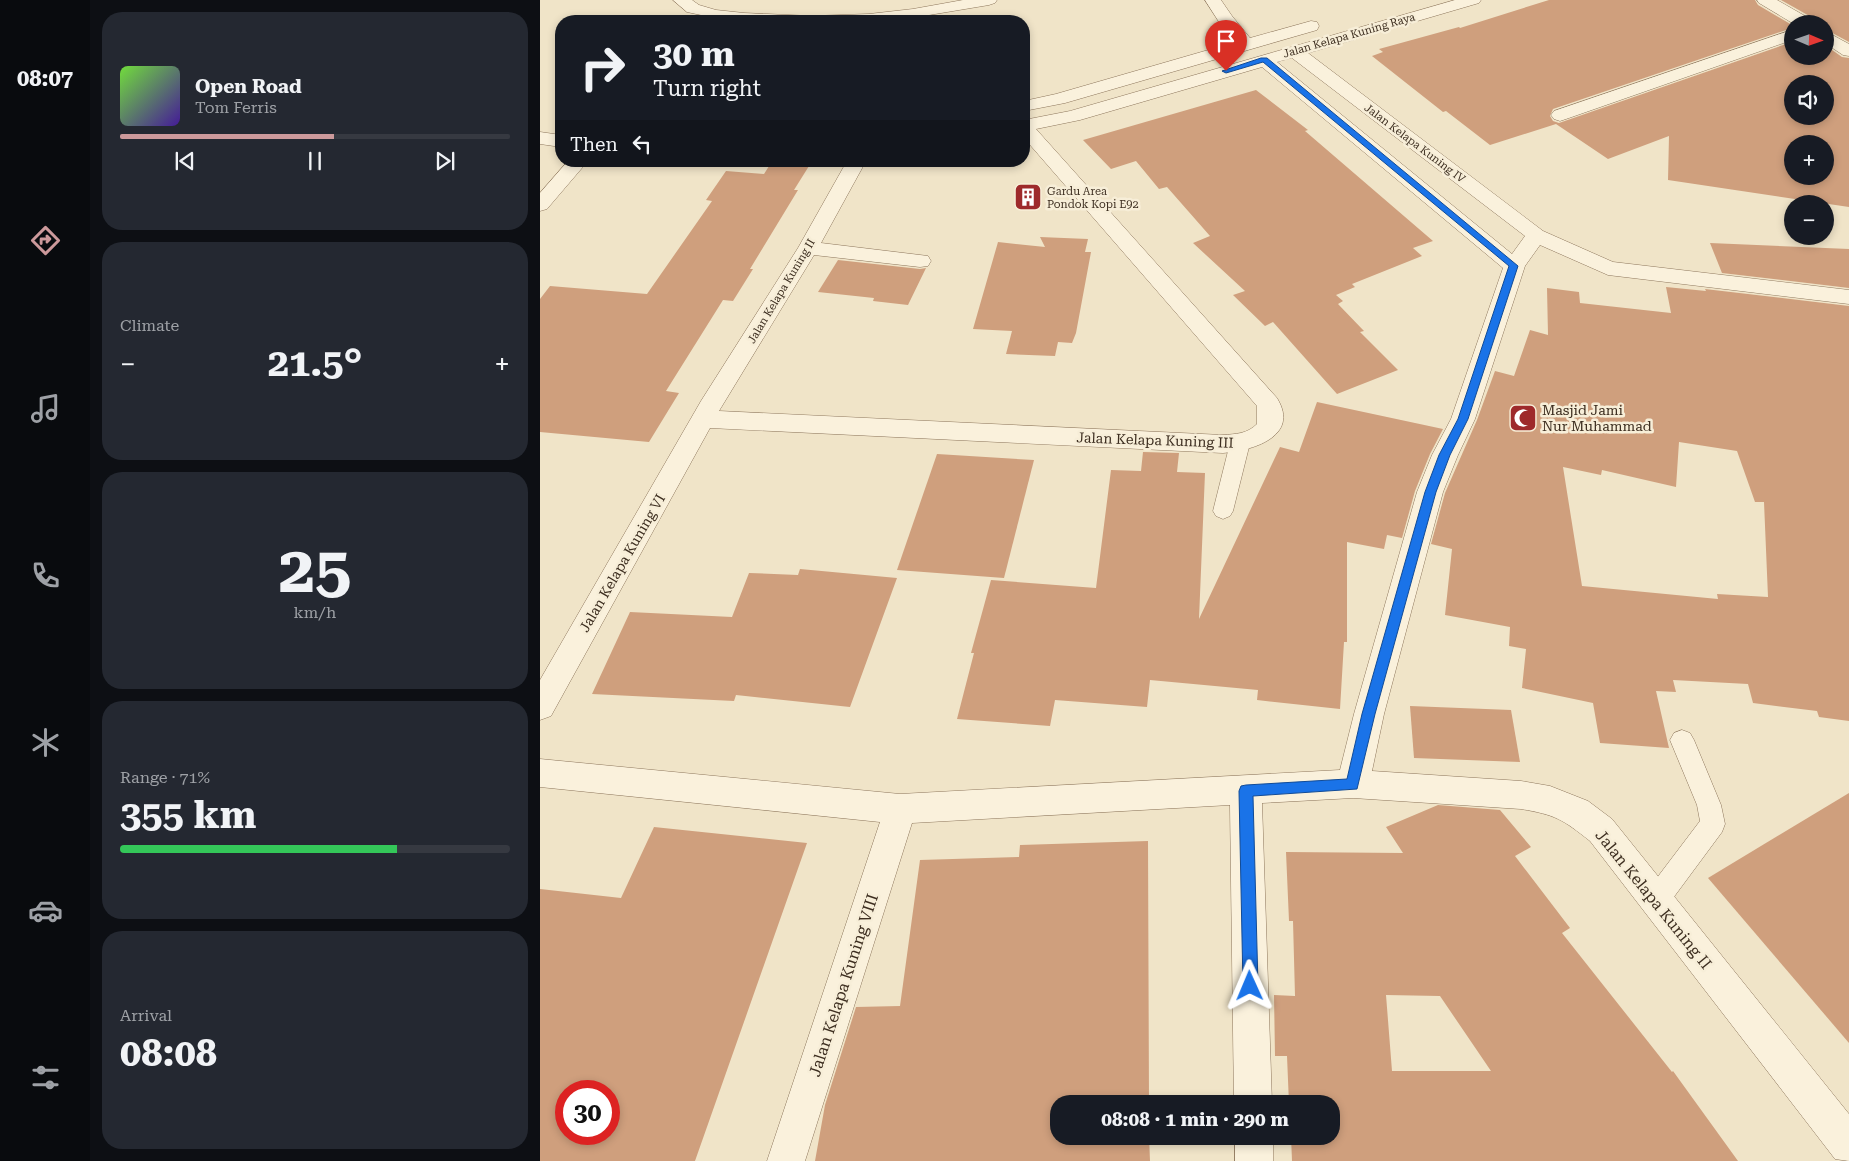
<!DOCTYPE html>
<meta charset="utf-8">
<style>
:root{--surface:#171b24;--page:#242831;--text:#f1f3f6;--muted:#9ea1a6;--line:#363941;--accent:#cc999b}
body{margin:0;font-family:"Roboto Serif",serif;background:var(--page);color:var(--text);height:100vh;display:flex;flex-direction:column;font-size:19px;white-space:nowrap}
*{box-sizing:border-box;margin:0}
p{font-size:16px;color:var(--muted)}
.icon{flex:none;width:28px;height:28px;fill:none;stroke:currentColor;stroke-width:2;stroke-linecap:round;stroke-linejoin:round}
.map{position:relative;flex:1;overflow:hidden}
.details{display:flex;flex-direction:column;gap:12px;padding:12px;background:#0d0f14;width:450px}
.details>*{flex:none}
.top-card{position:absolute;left:15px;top:15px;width:475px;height:152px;border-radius:20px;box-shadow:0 2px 8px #0003;background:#171b24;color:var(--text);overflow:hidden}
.needle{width:32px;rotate:92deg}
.tools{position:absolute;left:1244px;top:15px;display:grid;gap:10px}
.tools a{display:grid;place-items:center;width:50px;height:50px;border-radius:50%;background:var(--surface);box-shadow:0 2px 8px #0003;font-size:25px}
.speed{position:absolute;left:15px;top:1080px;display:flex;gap:10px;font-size:25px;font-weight:700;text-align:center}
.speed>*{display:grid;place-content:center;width:65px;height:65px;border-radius:50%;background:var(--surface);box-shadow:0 2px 8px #0003;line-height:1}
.speed .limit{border:8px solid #d22;background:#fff;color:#111}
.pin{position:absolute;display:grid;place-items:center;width:42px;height:42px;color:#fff;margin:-51px -21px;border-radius:50% 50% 50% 0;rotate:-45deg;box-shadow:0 0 5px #0007}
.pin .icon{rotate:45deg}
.me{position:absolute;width:55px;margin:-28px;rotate:359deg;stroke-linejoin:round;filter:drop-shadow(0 0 4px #0008)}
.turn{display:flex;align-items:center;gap:18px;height:105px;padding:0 15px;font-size:22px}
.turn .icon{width:65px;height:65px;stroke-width:2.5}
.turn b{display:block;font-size:35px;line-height:42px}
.then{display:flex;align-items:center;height:48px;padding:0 15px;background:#0003;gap:10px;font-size:19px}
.big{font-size:38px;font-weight:700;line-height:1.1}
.details .widget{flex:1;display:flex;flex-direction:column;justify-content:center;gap:8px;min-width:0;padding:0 18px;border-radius:20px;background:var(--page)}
.details .dial{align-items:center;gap:0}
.dial b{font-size:65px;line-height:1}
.song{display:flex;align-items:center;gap:15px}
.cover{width:60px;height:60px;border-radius:8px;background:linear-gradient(135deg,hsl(100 70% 55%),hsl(260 70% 35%))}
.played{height:5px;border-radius:2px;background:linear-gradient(90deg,var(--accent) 55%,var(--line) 55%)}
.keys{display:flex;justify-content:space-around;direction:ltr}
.heat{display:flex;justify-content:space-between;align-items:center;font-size:28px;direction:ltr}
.charge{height:8px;border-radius:4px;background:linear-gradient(90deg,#34c759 71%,var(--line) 0)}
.trip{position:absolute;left:510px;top:1095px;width:290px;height:50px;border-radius:20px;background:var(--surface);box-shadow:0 2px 8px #0003;font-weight:700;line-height:50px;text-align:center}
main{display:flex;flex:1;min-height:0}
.tabs{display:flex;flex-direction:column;width:90px;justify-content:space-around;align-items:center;background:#090b0e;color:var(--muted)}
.tabs .icon{width:35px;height:35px}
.tabs .on{color:var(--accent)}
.tabs b{font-size:22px;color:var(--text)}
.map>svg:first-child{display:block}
.building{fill:#cf9f7d;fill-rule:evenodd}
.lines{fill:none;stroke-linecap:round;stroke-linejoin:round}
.lane-casing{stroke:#8d765c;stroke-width:1}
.street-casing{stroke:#8d765c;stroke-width:1}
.lane{fill:#faf1dc;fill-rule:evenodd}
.street{fill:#faf1dc;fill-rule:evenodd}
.route{fill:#1a73e8;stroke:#114b97}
.labels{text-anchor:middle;stroke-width:5;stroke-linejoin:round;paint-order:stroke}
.far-street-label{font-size:11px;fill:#3d2e20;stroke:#f7eed8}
.far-poi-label{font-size:11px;fill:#3d2e20;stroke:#f7eed8;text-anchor:start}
.poi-label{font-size:14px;fill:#3d2e20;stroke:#f7eed8;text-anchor:start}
.street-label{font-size:14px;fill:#3d2e20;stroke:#f7eed8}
.near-street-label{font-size:16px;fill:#3d2e20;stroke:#f7eed8}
</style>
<main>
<nav class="tabs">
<b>08:07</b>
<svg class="icon on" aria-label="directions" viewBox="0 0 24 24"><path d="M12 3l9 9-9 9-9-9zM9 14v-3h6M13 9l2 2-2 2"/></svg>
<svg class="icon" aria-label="music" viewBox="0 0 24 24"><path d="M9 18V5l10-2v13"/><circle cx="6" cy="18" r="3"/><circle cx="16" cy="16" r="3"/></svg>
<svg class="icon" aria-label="phone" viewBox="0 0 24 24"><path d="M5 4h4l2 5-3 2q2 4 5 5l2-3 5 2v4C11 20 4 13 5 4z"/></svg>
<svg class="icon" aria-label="climate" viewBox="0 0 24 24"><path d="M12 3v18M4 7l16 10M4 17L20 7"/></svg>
<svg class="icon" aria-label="car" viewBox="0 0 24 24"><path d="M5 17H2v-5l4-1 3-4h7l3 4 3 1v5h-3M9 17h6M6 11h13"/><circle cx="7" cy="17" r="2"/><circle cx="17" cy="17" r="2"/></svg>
<svg class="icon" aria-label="filters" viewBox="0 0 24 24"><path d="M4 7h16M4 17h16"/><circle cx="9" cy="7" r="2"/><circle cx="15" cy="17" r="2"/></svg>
</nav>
<section class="details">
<div class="widget">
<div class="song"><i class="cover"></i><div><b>Open Road</b><p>Tom Ferris</p></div></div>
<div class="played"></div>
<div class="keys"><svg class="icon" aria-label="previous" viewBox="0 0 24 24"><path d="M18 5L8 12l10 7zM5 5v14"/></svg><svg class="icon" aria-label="pause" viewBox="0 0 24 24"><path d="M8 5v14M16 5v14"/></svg><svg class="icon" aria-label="next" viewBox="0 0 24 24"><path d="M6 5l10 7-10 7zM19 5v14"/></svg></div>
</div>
<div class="widget"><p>Climate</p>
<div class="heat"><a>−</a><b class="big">21.5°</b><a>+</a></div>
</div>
<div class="widget dial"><b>25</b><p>km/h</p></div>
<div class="widget"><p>Range · 71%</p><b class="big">355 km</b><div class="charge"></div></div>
<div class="widget"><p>Arrival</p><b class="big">08:08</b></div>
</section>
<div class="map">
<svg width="1309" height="1161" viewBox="0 0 1309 1161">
<rect width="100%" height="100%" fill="#f0e4c8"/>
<g class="building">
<path d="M1009,0H1215L1218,5L1252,25V28L1013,109L1010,116L1013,121L1019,123L1252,42V56H1285V45L1302,57L1309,58V207L1128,180L1129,136L1068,159L1016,124L950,145L906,111L903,112L832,56L843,52L839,49L919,27L920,28ZM1252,84H1285V116H1252ZM1252,144H1285V176H1252Z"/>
<polygon points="1241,0 1309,0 1309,42 1285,29 1285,24 1276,24 1273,18"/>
<polygon points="716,90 768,130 765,131 893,241 873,248 882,256 812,284 815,287 796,295 803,301 798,304 824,331 820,332 858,370 797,394 733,322 725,326 693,295 705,291 653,243 670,236 627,187 619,189 596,161 571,169 543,140"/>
<polygon points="231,163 269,166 254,190 258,190 210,269 213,269 193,301 183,300 126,391 139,393 109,442 0,432 0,299 10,286 107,294 172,201 166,200 186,171 224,174"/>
<polygon points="500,237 548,239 545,252 551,252 536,333 532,343 518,342 515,356 466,354 472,331 433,329 458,242 505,247"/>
<polygon points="1170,243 1309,249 1309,288 1182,273"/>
<polygon points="298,260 380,269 386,268 368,305 333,301 334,298 278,292"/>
<path d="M1126,287L1166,291L1165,289L1309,306V721L1279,717L1277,711L1213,703L1208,684L1133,680L1136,692L1116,691L1129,748L1060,743L1053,703L982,688L986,649L969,646L970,627L905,615L912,549L891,544L905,493L937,420L955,371L974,376L990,330L1008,335L1007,288L1039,292L1040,303L1131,313ZM1139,442L1197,451L1215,502H1224L1228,597L1177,594L1178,599L1042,586L1023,467L1061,475L1062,470L1136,487Z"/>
<polygon points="777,402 903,429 890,454 875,491 862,538 847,535 844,549 807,542 807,642 804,642 800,709 717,700 718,690 610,680 607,707 515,700 510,726 417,719 434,653 431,653 451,580 556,588 571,470 601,471 603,452 639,453 637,472 665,473 659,619 740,447 759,452"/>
<polygon points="397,454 494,460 464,578 357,570"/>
<polygon points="260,569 357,578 310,707 196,695 194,701 52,694 90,612 192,617 209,573 258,575"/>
<polygon points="870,706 971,710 980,762 874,758"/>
<polygon points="1309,793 1309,1043 1168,878"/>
<path d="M898,805L960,810L991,847L975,856L1030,928L1022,933L1132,1072L1133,1071L1198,1161H752L751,1136H791V1104H749L747,1056H735L734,995L755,996L753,921H749L746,852L863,853L846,827ZM846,995L900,996L951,1071H852Z"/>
<path d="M114,827L267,843L155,1161H0V889L81,898ZM26,1091H69V1134H26Z"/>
<polygon points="608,841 609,1104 519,1104 519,1136 609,1136 610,1161 275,1161 285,1105 316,1007 360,1006 380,860 479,857 480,845"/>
</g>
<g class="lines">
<g class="lane-casing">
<g id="lane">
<polygon points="700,436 707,438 710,443 693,511 690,516 683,519 676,516 673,511 690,443 693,438"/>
<polygon points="1142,730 1150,733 1154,740 1181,805 1185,824 1182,832 1125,909 1116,913 1107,909 1103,900 1107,891 1160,821 1157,805 1130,740 1134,733"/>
</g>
</g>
<g class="street-casing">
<g id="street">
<polygon points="133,0 152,0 159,5 176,10 204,13 271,16 329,14 373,9 423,0 457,0 455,3 449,5 353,21 189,21 147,12"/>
<polygon points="665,0 681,0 692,16 710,38 771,21 777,22 779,26 777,30 525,103 484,111 484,101 516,94 696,42 679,22"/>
<path d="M915,0H941L939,3L768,53L1003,231L1073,262L1309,290V304L1068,275L1000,245L985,266L935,419L918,455L903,492L844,714L832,771L981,781L1010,786L1048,801L1072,819L1309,1114V1161L1295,1159L1050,841C1022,819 1016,815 981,809L813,798L722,803L732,1104H694L690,805L372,823L265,1161H227L340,822L0,787V759L360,794L800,770L814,714L877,492L892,455L911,419L963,268L722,67L540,120L496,129L737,398C761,437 711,451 683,453L170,428L11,716L0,720V680L161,401L258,248L307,161H326L281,243L380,255L388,256L391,261L388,266L380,267L274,255L179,411L683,435C696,434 707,434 717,424V406L484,138V120L530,111ZM752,58L985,236L972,254L737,62Z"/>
<polygon points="1217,0 1237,0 1272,20 1274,24 1254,24 1219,3"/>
<polygon points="1252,30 1252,40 1026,119 1020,121 1014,119 1011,115 1014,111"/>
<polygon points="1285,31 1309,44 1309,56 1303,55 1285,43"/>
<polygon points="0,132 21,135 21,147 0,144"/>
<polygon points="28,161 48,161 7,209 0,211 0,193"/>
<rect x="695" y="1136" width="38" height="25"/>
</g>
</g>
<use href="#lane" class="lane"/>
<use href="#street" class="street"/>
</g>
<polygon class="route" points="721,58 727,58 978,266 928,419 910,455 896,492 835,714 817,789 713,796 718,986 716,991 710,994 705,991 703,986 699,791 701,786 706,785 807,779 822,714 885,492 899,455 918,419 969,266 723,62 686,73 682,71"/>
<defs>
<g id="building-square" transform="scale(1.4375)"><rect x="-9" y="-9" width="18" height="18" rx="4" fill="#9e2a2b" stroke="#f7eed8"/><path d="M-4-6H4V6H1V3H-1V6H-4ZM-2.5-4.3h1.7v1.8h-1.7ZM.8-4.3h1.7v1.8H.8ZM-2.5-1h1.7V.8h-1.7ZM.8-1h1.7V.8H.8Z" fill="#fff"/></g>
<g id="mosque-square" transform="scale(1.4375)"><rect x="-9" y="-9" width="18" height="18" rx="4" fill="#9e2a2b" stroke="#f7eed8"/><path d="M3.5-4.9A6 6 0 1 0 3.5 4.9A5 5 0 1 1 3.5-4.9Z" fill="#fff"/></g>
</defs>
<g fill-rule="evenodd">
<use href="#building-square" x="488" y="197"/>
<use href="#mosque-square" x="983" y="418"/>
</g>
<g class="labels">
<g class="far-street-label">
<text transform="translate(809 35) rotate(-16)" y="4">Jalan Kelapa Kuning Raya</text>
<text transform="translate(875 143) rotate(37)" y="4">Jalan Kelapa Kuning IV</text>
<text transform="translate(241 291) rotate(-59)" y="4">Jalan Kelapa Kuning II</text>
</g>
<g class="far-poi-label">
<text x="507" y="195">Gardu Area<tspan x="507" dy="13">Pondok Kopi E92</tspan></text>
</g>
<g class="poi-label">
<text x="1002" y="415">Masjid Jami<tspan x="1002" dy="16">Nur Muhammad</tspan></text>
</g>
<g class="street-label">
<text transform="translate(615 440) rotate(2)" y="5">Jalan Kelapa Kuning III</text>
<text transform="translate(82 563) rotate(-60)" y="5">Jalan Kelapa Kuning VI</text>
</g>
<g class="near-street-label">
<text transform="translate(1114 899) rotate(51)" y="6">Jalan Kelapa Kuning II</text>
<text transform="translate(303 985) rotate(-72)" y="6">Jalan Kelapa Kuning VIII</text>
</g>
</g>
</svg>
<div class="tools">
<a><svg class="needle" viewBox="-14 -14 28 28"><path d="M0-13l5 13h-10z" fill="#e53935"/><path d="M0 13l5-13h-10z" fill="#9ea1a6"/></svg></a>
<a><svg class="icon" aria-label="sound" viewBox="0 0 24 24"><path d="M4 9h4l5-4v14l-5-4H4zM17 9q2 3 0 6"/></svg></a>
<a>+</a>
<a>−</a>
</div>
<div class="speed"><div class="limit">30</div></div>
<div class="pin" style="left:686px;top:71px;background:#d93025"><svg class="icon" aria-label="arrive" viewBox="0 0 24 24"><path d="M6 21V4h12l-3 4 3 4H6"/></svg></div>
<svg class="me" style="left:710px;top:986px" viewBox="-20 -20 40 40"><path d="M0-17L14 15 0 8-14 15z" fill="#1a73e8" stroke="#fff" stroke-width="4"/></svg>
<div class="trip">08:08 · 1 min · 290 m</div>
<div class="top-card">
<div class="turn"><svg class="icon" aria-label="right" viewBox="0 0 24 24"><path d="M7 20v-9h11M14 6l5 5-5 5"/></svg><div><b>30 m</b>Turn right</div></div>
<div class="then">Then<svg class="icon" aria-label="left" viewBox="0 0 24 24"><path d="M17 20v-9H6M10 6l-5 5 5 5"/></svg></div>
</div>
</div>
</main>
